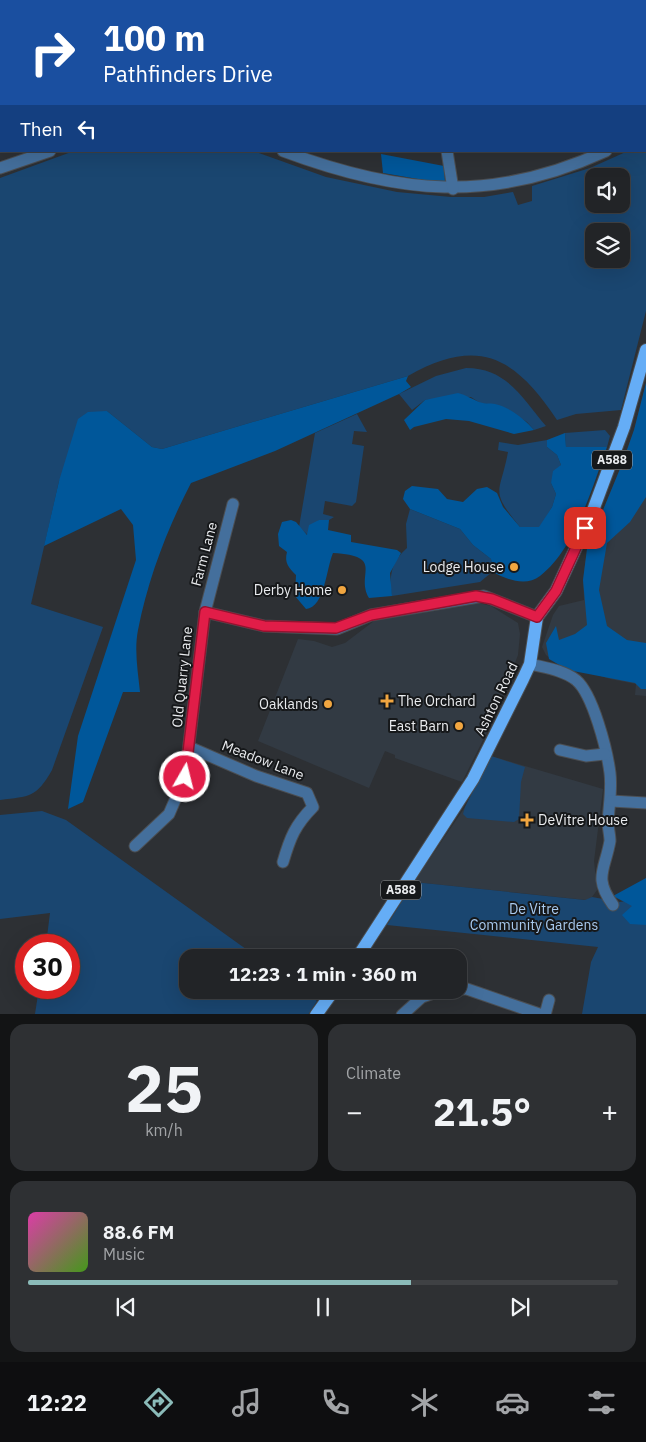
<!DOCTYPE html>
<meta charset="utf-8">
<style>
:root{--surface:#222427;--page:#2e3033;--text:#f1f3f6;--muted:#a2a4a7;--line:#3f4144;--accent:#8bbbb9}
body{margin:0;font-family:"IBM Plex Sans",sans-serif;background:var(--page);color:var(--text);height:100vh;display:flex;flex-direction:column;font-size:19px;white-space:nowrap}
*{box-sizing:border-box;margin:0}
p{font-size:16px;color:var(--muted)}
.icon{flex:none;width:28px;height:28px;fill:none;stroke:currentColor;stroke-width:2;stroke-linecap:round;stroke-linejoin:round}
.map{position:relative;height:1014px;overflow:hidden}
.side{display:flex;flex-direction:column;gap:10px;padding:10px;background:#131415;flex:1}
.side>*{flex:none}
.top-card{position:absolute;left:0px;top:0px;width:646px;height:152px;box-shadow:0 5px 20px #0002,0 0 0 1px var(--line);background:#1a4fa0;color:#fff;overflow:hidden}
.tools{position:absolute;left:585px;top:168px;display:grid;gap:10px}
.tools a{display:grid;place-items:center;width:45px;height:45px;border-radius:10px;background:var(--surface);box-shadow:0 5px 20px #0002,0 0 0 1px var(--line);font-size:25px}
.speed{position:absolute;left:15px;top:934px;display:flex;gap:10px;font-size:25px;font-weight:700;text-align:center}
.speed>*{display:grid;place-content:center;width:65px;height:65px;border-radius:50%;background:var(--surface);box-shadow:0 5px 20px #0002,0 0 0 1px var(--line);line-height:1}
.speed .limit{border:8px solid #d22;background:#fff;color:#111}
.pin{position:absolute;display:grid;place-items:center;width:42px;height:42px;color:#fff;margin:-21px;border-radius:10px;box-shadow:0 2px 8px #0006}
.me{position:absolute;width:55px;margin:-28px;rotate:8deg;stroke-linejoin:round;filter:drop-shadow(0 0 4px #0008)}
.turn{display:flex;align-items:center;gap:18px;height:105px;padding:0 20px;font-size:22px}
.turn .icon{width:65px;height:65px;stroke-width:2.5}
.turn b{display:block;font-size:35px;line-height:42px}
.then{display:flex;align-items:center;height:48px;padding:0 20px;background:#0003;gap:10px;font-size:19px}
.big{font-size:38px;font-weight:700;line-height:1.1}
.side .widget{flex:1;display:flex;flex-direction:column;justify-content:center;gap:8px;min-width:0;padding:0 18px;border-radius:15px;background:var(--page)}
.side .dial{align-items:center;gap:0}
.dial b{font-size:65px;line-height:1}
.song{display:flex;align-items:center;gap:15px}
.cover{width:60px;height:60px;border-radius:8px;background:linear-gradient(135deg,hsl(320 70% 55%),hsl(100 70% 35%))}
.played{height:5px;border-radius:2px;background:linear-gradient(90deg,var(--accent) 65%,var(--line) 65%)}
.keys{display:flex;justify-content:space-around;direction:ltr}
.heat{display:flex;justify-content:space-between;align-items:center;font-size:28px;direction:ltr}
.side .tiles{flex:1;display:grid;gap:10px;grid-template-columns:1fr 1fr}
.widget:last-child{grid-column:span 2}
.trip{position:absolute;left:179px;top:949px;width:288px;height:50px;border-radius:15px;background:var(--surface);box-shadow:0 5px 20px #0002,0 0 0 1px var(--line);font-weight:700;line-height:50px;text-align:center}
.tabs{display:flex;height:80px;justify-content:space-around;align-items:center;background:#0e0e10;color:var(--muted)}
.tabs .icon{width:35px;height:35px}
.tabs .current{color:var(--accent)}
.tabs b{font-size:22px;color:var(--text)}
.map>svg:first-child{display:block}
.built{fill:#323a43}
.green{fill:#1a4670;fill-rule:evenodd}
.forest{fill:#00579a}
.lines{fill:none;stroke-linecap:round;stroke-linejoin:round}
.street-casing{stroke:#4b4e52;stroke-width:13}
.primary-casing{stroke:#4b4e52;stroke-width:14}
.street{stroke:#446f9c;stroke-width:11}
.primary{stroke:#65adf6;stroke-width:12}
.route-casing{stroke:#92132f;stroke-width:12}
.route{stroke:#e11d48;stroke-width:9}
.poi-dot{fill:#f1a640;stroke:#16181a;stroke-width:2}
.labels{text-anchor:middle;stroke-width:4;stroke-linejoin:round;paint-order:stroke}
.shield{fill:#16181a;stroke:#aaacaf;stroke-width:1}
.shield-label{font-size:12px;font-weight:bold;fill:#eaecef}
.street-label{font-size:14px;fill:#eaecef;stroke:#16181a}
.poi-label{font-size:14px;fill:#eaecef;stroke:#16181a;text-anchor:end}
.park-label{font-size:14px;fill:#a8caef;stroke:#16181a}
</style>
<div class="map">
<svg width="646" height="1015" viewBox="0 0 646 1015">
<rect width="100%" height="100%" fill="#2d3034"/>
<g class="built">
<polygon points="646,383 646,696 635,695 636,684 610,679 554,661 546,655 542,647 553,615 559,606 584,600 583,580 587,549 622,464 634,430"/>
<polygon points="479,603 491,606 518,623 520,634 518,655 495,716 462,782 395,758 395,755 385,751 369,788 258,741 298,639 314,641 332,647 345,643 374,621"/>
<polygon points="491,756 603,789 594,861 597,890 592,897 586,900 414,882 465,807"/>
</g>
<g class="green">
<path d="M646,143V311L621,410L576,414L557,420C515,357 479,336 408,376L162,449L152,447L107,411L59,481L31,604L103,627L52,770C36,798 30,796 0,800V178L74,151H253L326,177L397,192L451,197H484L513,192L518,205L532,201V186L590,168L628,151H645ZM594,176H621V204H594ZM594,231H621V259H594Z"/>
<path d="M466,368C507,368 522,398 546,426L534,430L527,422L508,410L496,405L480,403L471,397L425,400L412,410L399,394L436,376Z"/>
<polygon points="357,414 367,432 354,431 352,444 364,446 356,502 352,506 325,501 323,514 334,517 329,520 319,520 308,535 299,527 315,433"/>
<polygon points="605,430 610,436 607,447 566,447 565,433"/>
<path d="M547,440V447L557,455L561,465L551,483L556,494L552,507L540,527H520C489,489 500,495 508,452L498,450L499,442L518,445Z"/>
<path d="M410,509L460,529L473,545L491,559L492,572L480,582L392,596C389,576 391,562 407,548L406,524Z"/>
<polygon points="491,756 525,767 521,782 519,819 514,822 467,818 463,814 465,807"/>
<polygon points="42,811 66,820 257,957 188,958 188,990 302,990 317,1001 308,1015 35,1014 39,988 69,988 69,945 46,945 50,913 0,919 0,815"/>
<polygon points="414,882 585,900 592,897 620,902 646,898 646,1014 582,1014 591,962 598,947 387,925"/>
</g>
<g class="forest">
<polygon points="381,154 444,166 445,182 441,183 383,173"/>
<path d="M408,376L406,381L411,387L399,394L275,451L191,483C167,529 148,579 138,630C134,650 138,672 140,692H123L83,802L68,809L78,736L136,560L133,525L121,509L44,546L59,481L78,419L88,412L107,411L152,447L162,449Z"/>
<polygon points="646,383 646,497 630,522 607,543 599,590 607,626 627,640 646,643 646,689 641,689 635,683 568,670 549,659 546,643 556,626 559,640 575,634 587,625 583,580 587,549 622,464 634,430"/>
<path d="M458,393C466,395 472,399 479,402C484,404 490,403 495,404C509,407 525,419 534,430L514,434L469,421L446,419L414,427L410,430L404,420L425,400Z"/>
<path d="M565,433L566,447H607C592,488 575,549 540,576C526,587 505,579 493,572L491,559L473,545L460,529L410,509L403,499L405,491L412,486L438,489L447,499L463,502L477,489L487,487L497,493L503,507L520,527H539L552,507L556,494L551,483L553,471L561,465L557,455L547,447V440Z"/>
<path d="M291,520L296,522L307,535L309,525L319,520H329L328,530L351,535V542L397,550L401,553L390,573L392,596L369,598C355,574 386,556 333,553C326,569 325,607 306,609L295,596L296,575C289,568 284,563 287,552L279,546L278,534L282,522Z"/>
<polygon points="646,878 646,925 630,924 622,915 632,906 613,896"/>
</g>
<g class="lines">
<g class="street-casing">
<g id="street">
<polyline points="228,0 228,1"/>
<polyline points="432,1 432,0"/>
<polyline points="645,134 646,134"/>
<path d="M283,151C398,194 491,204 606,151"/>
<polyline points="447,151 453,189"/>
<polyline points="0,168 50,151"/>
<polyline points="205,612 264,626 337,629 371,615 484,596 537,617"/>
<path d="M530,664C546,668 563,670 576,680C593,694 607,750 610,773C612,789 609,805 608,822C608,828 610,835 610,841C605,870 593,877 613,905"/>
<path d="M189,747L256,776L307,793L313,807C295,825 290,838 283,862"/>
<polyline points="560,750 586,756 605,754"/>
<polyline points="611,801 646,803"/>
<polyline points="135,846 169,814 185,777 205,612 233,504"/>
<polyline points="458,989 467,989 542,1015"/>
<polyline points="402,1015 422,997 442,990"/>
<polyline points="545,1015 549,1000"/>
</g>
</g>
<g class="primary-casing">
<g id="primary">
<polyline points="357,958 473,779 523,679 530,664 537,617 556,591 592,513 624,427 646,350"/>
<polyline points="316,1015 334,990"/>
</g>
</g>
<use href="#street" class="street"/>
<use href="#primary" class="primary"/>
</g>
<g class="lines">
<g class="route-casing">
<polyline id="route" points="185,777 205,612 264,626 336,628 371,615 476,596 492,599 537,617 556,591 585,528"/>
</g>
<use href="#route" class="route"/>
</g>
<g class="poi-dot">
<circle cx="514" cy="567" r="5"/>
<circle cx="342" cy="590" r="5"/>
<path d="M384.5 693.5h5v5h5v5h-5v5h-5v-5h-5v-5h5z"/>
<circle cx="328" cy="704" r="5"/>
<circle cx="459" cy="726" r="5"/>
<path d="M524.5 812.5h5v5h5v5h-5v5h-5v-5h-5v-5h5z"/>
</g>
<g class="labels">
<g class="shield">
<rect x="592" y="450.5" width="40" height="19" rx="4"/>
<rect x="381" y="880.5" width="40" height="19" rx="4"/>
</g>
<g class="shield-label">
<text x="612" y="464">A588</text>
<text x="401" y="894">A588</text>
</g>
<g class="street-label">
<text transform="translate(204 554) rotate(-75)" y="5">Farm Lane</text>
<text transform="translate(182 677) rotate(-84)" y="5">Old Quarry Lane</text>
<text transform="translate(496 699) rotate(-64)" y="5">Ashton Road</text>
<text transform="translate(263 760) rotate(21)" y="5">Meadow Lane</text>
</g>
<g class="poi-label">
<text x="504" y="572">Lodge House</text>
<text x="332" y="595">Derby Home</text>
<text x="398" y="706" text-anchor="start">The Orchard</text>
<text x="318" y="709">Oaklands</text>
<text x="449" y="731">East Barn</text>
<text x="538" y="825" text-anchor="start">DeVitre House</text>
</g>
<g class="park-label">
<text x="534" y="914">De Vitre<tspan x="534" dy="16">Community Gardens</tspan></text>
</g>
</g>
</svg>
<div class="tools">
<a><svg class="icon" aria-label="sound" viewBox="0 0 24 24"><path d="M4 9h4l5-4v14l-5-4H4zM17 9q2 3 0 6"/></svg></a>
<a><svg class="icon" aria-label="layers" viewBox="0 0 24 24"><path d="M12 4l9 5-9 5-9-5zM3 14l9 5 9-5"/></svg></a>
</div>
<div class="speed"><div class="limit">30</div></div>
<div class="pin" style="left:585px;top:528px;background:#d93025"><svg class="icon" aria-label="arrive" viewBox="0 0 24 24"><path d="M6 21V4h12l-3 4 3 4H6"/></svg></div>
<svg class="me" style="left:185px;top:777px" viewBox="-20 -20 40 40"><circle r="17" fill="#e11d48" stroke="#fff" stroke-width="3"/><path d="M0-11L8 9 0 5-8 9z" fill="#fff"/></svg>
<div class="trip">12:23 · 1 min · 360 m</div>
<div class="top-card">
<div class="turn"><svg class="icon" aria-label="right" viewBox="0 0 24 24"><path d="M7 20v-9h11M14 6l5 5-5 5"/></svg><div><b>100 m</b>Pathfinders Drive</div></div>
<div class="then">Then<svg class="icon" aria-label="left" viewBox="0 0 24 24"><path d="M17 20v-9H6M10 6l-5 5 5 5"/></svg></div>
</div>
</div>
<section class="side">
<div class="tiles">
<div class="widget dial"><b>25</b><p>km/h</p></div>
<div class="widget"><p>Climate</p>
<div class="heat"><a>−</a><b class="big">21.5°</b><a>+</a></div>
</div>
<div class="widget">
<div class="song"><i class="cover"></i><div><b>88.6 FM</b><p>Music</p></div></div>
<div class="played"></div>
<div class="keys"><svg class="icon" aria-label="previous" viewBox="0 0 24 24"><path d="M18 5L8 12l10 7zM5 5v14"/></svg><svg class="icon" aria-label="pause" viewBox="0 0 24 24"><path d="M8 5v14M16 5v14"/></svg><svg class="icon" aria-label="next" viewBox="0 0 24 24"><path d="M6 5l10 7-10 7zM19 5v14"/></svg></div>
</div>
</div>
</section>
<nav class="tabs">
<b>12:22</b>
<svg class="icon current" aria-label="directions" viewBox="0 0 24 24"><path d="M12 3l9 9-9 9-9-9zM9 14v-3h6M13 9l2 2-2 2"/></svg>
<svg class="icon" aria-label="music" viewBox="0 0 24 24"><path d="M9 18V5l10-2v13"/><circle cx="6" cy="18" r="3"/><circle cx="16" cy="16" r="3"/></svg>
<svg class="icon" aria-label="phone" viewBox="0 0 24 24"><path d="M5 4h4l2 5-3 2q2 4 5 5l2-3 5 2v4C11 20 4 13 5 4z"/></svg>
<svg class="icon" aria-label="climate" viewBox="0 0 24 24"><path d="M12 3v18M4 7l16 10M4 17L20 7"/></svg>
<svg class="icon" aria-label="car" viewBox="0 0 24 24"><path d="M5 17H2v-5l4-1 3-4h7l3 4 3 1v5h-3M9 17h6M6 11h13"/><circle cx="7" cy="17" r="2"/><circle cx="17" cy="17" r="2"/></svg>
<svg class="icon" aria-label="filters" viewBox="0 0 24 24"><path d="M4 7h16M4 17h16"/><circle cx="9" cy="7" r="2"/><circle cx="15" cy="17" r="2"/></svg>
</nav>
